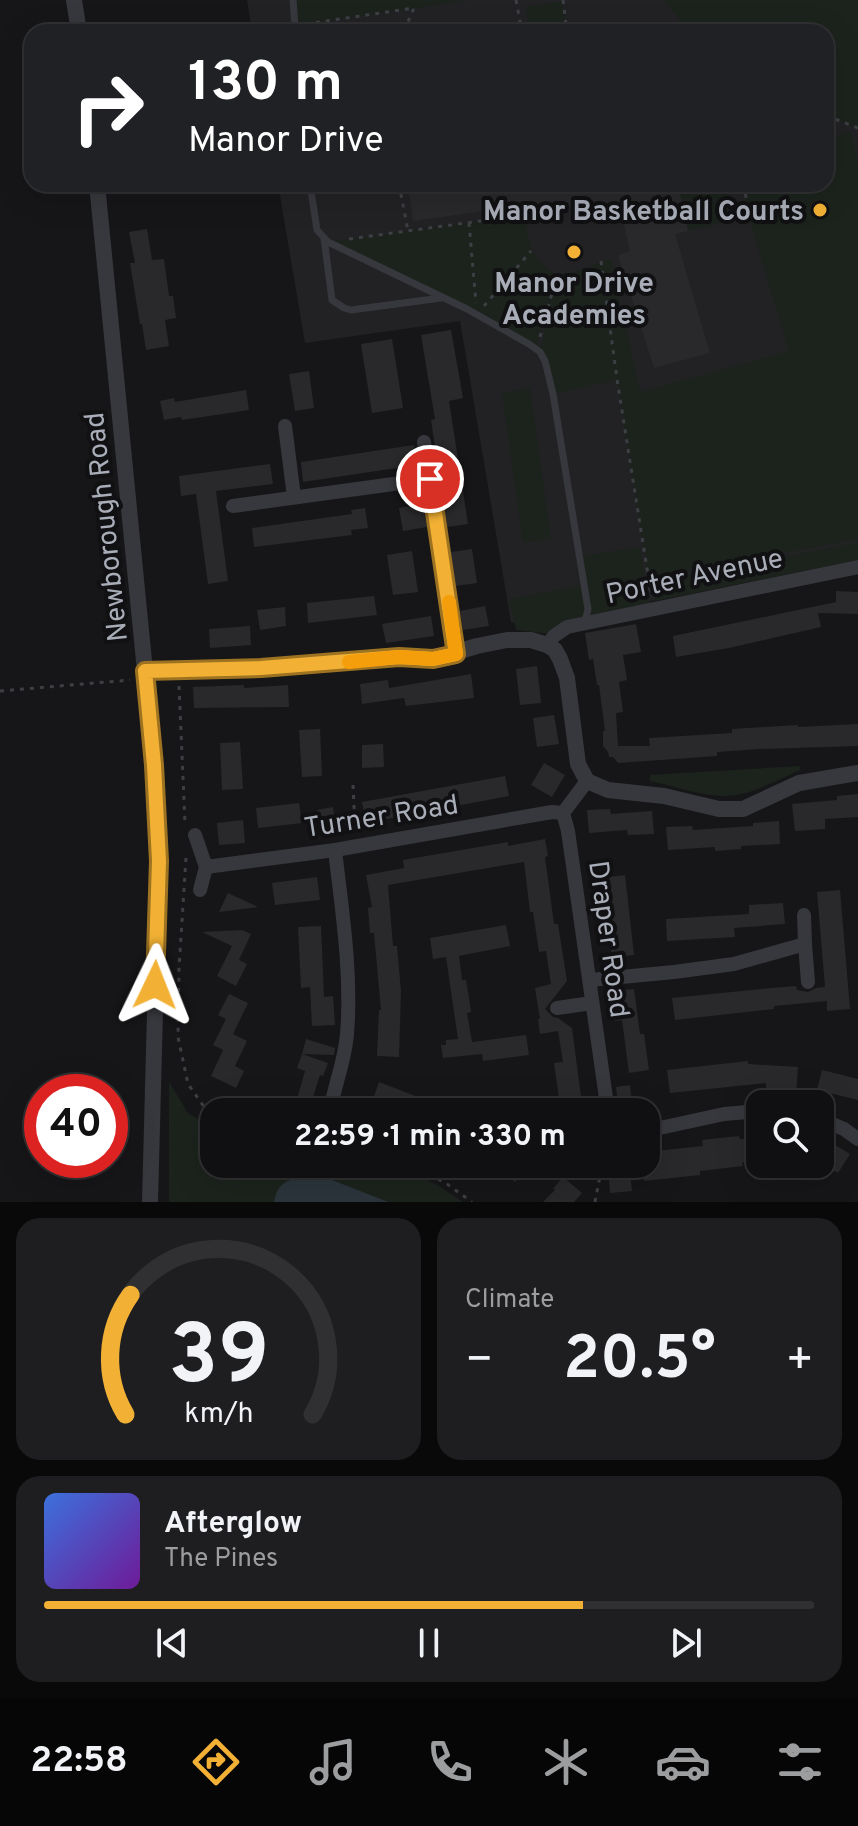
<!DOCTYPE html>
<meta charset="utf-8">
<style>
:root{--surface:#101012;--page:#1e1e20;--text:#f1f3f6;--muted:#9c9d9f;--line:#303032;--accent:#f2b134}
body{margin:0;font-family:Overpass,sans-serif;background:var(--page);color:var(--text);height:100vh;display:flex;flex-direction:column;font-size:30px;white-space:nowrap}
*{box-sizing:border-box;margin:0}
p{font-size:26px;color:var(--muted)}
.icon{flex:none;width:44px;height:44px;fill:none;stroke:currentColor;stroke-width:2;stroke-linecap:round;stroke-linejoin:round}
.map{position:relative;height:1202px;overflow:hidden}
.panel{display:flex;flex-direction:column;gap:16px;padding:16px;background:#09090a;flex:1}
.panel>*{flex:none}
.guide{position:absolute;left:24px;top:24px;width:810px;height:168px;border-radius:24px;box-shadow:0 8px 32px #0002,0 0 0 2px var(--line);background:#202124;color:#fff;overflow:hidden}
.buttons{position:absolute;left:746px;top:1090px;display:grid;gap:16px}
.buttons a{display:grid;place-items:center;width:88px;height:88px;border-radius:16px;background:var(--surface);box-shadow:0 8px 32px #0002,0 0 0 2px var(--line);font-size:40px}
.speed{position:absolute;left:24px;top:1074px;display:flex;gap:16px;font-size:40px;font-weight:700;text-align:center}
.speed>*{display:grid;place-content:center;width:104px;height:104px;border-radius:50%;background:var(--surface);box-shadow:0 8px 32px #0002,0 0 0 2px var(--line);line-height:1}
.speed .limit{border:12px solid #d22;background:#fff;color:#111}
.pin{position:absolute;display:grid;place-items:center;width:68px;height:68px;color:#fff;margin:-34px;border:4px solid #fff;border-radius:50%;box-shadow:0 2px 8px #0007}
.me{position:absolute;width:88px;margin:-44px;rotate:2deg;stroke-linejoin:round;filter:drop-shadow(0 0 6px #0008)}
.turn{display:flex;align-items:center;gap:28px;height:168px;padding:0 32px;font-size:36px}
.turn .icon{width:104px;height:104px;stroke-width:2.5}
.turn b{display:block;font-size:56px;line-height:68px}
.big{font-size:60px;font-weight:700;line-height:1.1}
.panel .widget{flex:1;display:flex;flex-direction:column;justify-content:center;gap:12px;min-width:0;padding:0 28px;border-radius:24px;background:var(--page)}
.panel .dial{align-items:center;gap:0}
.dial svg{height:208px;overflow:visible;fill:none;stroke:var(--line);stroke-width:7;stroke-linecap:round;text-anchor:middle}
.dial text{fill:var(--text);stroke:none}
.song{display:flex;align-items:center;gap:24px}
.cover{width:96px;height:96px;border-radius:12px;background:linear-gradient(135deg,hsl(220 70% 55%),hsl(280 70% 35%))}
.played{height:8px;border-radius:4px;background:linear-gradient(90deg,var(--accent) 70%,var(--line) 70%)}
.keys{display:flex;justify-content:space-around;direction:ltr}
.heat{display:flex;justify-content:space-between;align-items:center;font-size:44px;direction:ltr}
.panel .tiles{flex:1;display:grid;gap:16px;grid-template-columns:1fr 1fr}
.widget:last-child{grid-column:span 2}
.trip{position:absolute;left:200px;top:1098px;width:460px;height:80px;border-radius:24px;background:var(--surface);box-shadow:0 8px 32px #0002,0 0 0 2px var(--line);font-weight:700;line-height:80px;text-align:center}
.menu{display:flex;height:128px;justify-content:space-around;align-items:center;background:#060607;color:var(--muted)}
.menu .icon{width:56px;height:56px}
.menu .active{color:var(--accent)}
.menu b{font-size:36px;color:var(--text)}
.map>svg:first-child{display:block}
.built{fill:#222225}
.green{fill:#1c231d}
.water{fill:#2c353c}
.building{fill:#29292c}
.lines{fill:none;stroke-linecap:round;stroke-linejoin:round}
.path{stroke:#3d3f44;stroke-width:3;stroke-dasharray:4 6;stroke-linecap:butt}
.service{stroke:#37383d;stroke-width:7}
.minor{stroke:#37383d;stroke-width:14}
.tertiary{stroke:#37383d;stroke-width:16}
.route-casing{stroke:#9d7322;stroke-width:20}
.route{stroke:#f2b134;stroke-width:14}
.slow{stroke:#f59e0b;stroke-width:14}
.poi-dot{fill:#f2b134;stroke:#111113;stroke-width:3}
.labels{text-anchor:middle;stroke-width:8;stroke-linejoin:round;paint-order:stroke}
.poi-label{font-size:28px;font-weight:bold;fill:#a8adb8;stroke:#111113;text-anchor:end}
.street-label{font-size:28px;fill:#a8adb8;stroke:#111113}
</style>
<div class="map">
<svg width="858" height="1202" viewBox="0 0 858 1202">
<rect width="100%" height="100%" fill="#161618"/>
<polygon class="built" points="247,0 858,0 858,556 642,603 548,631 511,622 460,321 305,343 278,184 826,184 826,32 252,32"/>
<g class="green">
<polygon points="293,0 470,0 295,26"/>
<polygon points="664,0 858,0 858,128 835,119 826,121 826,32 689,32"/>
<polygon points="562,1 567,32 530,32 526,7"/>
<path d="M851,132L858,166V539L648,578L617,380L553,394L540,352L553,294L536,348L328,242L524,215C530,245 529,257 557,275L574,272L611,258L640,392L789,351L749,218L744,184H826V138Z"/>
<polygon points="678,184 728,184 735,219 688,231"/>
<polygon points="530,388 551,539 523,543 502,393"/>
<polygon points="858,543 858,560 655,601 651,581"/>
<polygon points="640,547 651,607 551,634 516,630 509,599 579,586 576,557"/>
<path d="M800,766V770C782,778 762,789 742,794C713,801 679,787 650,781V775Z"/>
<polygon points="169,1082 188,1113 214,1129 214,1164 396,1164 439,1186 463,1202 169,1202"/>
</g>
<path class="water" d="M291,1180H332L388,1202H274C276,1191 280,1183 291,1180Z"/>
<g class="building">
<polygon points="408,184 678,184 688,231 675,234 710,353 654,368 618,255 630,251 619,204 594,207 593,203 508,217 506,208 413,221"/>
<polygon points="147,229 152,260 164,259 169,296 173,296 176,318 165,320 169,346 146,350 142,324 140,324 130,263 135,263 129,232"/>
<polygon points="451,330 463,398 449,401 468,524 447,527 431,420 435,419 421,335"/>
<polygon points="392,339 403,408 372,413 361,344"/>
<polygon points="309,371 314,408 295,411 289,374"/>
<polygon points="246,390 249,410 182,420 181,417 164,420 160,401 174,398 175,402"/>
<polygon points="414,445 417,465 303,482 301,462"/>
<polygon points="270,464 273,484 216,491 228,581 208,584 196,494 181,496 179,476"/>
<polygon points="423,504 427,527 403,531 399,508"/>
<polygon points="365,508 368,528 351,530 352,535 254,547 252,528 352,514 351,510"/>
<polygon points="472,549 477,583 456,586 451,552"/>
<polygon points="412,551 418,592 393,595 387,555"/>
<polygon points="836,591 858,592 858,614 818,613 821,627 729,648 676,657 673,636 836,602"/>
<polygon points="374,596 377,615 308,623 307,603"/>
<polygon points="485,606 489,626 463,630 460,611"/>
<polygon points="285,607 286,626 260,630 257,610"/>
<polygon points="431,616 434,636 386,643 382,624"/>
<polygon points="636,624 641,652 623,655 627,680 619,682 623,712 616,713 618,746 650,746 649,738 732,733 732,729 798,725 798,727 858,724 858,746 759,749 717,752 717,756 618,763 613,757 609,757 608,752 603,746 603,731 605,731 599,685 597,685 593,659 589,660 585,633"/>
<polygon points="250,626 251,645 210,648 209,629"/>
<polygon points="537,666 541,703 520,705 516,669"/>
<polygon points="471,674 474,698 406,706 404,698 362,704 360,684 388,680 389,688"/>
<polygon points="244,685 244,688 288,685 289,707 194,708 193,687"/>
<polygon points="554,715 559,744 537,747 533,718"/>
<polygon points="320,729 322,776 302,777 299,730"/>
<polygon points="240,742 243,789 222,790 220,743"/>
<polygon points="383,744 384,767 362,768 362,745"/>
<polygon points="544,763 565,775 552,797 531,785"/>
<polygon points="505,776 509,796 366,823 362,802"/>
<polygon points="858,794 858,817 825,819 825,829 795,831 792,804 837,800 837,796"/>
<polygon points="299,803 302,823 258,828 256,808"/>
<polygon points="333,807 336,828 319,830 317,810"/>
<polygon points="610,809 611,814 652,811 654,834 628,835 627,830 589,833 587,810"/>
<polygon points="243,820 245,843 219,845 217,823"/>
<polygon points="779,821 780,844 741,846 741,849 715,851 715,847 668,850 666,827 692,826 693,830 753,826 753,823"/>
<polygon points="545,839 548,856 545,857 554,924 558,924 567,981 545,1009 553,1017 558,1018 572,1028 583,1112 561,1112 554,1063 563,1062 558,1031 540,1034 538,1019 540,1019 535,988 551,984 546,951 539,952 533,912 530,912 524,862 388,885 393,946 397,946 401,991 399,1057 377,1056 379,1010 381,1010 374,933 370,933 368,908 372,907 366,875 404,868 403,860 508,842 508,846"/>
<polygon points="625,875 634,955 612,957 602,878"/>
<polygon points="317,877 320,900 275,905 272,883"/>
<polygon points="840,890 850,1009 827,1011 827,1001 774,1006 774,1009 675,1020 672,998 772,988 796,986 797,990 808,992 816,988 825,987 817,892"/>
<polygon points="228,893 258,907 219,912"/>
<polygon points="783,903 785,924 734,928 735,937 667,941 666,919 749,914 749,905"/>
<polygon points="506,925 510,946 459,956 462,980 466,980 469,998 471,1012 467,1013 472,1042 526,1035 529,1055 483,1061 482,1054 443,1058 441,1045 446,1045 446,1040 458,1039 446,957 433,959 430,938"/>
<polygon points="321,926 324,997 333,996 335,1025 312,1026 310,987 301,988 298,927"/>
<polygon points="242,930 251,934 239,960 247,964 236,986 217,976 232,946 202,932"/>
<polygon points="634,989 640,1034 644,1034 649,1070 629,1073 622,1020 615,1021 611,991"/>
<polygon points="229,994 248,1003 233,1034 247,1041 235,1066 244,1071 236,1088 211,1076 223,1050 213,1045 226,1019 218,1015"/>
<polygon points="306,1039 335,1048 334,1055 302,1054"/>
<polygon points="302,1054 328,1063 323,1076 320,1075 309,1110 295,1106 305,1071 297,1068"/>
<polygon points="748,1061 748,1064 798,1067 796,1095 766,1093 766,1083 670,1093 667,1070"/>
<polygon points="822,1070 858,1079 858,1100 817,1090"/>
<polygon points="379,1082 454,1111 454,1112 407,1112 373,1099"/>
<polygon points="630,1085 633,1112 629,1112 618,1103 616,1087"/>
<polygon points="739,1136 740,1139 760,1139 760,1162 742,1162 743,1166 700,1171 700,1175 644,1181 642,1164 646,1164 646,1152 703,1146 702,1140"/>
<polygon points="825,1139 850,1154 838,1173 820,1163 820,1147"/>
<polygon points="496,1164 532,1164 515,1182"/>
<polygon points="630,1173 632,1191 610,1193 609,1180 614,1180 613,1176"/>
<polygon points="563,1177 582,1193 574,1202 543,1202 555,1190 553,1189"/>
</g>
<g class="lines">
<g class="path">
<polyline points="516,0 522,32"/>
<polyline points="563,0 567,32"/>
<polyline points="306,24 414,8 404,31"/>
<polyline points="826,121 835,119 858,128"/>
<polyline points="399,184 408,231"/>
<polyline points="744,184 749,218"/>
<polyline points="469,223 476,303"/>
<polyline points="349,239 524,215"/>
<polyline points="601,261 617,379 651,594"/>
<polyline points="484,306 531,251"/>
<polyline points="540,337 557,275"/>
<polyline points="179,686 185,823"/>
<polyline points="0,691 130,680"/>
<polyline points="353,785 354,807 358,830"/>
<polyline points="186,858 179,968 178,1037 188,1084 214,1121"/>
<polyline points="412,1164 447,1184 472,1202"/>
<polyline points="595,1202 600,1176"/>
</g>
<g class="service">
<polyline points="293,32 295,26 293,0"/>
<polyline points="310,184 317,230 328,242 467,309 529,344 540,352 545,361 553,394 588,609 585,622"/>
<polyline points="324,238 332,300 344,308 351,310 441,298"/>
</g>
<g class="minor">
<polyline points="285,426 294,497"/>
<polyline points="424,442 456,654"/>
<polyline points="233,506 430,479"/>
<polyline points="547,645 554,636 567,627 858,567"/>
<polyline points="587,781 563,813 568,831 608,1112"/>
<polyline points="195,835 206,867 200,890"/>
<polyline points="206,867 335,850 552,812 563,813"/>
<polyline points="805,944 808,982"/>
<polyline points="590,980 674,972 734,964 805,944 804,915"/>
<polyline points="557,1008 592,1003"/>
<path d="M330,1112C334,1086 345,1061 347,1034C352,973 342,911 335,850"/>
<polyline points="820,1119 844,1129 858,1139"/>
<polyline points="646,1131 724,1114 760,1111"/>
<polyline points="613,1164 613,1166"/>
</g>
<g class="tertiary">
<polyline points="74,0 79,32"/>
<polyline points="97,184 145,671 154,765 159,861 150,1202"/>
<polyline points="145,671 261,668 399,657 433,659 477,646 507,640 531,640 547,645 555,650 560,659 567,678 578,764 587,781 608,790 664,796 719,809 743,809 799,783 858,773"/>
</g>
</g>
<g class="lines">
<g class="route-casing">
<polyline id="route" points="155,985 159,861 154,765 145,671 261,668 399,657 433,659 456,654 430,479"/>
</g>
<use href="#route" class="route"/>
<polyline class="slow" points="349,662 399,657 433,659 456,654 449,602"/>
</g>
<g class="poi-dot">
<circle cx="820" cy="210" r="8"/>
<circle cx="574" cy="252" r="8"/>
</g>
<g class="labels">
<g class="poi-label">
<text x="804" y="220">Manor Basketball Courts</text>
<text x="574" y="292" text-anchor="middle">Manor Drive<tspan x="574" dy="32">Academies</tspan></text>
</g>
<g class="street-label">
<text transform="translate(105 527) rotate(-96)" y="10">Newborough Road</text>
<text transform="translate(694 575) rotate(-12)" y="10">Porter Avenue</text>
<text transform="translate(381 815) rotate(-9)" y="10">Turner Road</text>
<text transform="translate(610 939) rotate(82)" y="10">Draper Road</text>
</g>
</g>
</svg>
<div class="buttons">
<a><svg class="icon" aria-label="search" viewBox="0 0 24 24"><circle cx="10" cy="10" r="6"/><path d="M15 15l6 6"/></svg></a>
</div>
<div class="speed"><div class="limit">40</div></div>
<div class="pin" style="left:430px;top:479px;background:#d93025"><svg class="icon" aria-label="arrive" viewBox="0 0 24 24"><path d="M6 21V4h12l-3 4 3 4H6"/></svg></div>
<svg class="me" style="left:155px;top:985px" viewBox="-20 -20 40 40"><path d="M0-17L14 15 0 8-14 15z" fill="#f2b134" stroke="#fff" stroke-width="4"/></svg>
<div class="trip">22:59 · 1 min · 330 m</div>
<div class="guide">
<div class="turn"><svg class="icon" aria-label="right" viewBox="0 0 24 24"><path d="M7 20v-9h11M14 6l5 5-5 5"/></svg><div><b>130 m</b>Manor Drive</div></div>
</div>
</div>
<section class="panel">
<div class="tiles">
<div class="widget dial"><svg viewBox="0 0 100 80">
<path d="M14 69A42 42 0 1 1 86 69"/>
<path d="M14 69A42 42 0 0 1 16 23" stroke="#f2b134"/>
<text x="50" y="56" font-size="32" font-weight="700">39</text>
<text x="50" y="72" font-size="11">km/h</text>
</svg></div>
<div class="widget"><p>Climate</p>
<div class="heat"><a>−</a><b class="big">20.5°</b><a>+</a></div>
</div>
<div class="widget">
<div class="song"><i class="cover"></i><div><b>Afterglow</b><p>The Pines</p></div></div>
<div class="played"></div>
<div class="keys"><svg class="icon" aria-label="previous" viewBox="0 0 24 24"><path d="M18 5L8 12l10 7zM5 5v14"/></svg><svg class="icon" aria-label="pause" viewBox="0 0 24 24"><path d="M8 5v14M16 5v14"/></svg><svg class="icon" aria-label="next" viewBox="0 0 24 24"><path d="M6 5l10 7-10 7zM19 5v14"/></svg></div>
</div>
</div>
</section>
<nav class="menu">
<b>22:58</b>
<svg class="icon active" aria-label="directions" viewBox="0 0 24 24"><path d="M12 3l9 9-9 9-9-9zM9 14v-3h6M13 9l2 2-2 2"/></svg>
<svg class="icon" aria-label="music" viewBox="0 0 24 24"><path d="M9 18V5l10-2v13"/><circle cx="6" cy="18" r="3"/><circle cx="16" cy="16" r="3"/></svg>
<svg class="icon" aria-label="phone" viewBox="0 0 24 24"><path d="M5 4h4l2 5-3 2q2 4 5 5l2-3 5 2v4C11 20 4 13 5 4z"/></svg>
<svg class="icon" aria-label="climate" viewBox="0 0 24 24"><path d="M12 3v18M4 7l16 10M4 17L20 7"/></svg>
<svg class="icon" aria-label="car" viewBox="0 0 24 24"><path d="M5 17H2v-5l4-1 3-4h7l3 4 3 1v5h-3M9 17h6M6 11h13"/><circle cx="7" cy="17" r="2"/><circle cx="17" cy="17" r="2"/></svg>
<svg class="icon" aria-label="filters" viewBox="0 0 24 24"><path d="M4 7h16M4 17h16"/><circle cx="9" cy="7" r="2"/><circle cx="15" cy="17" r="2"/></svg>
</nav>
